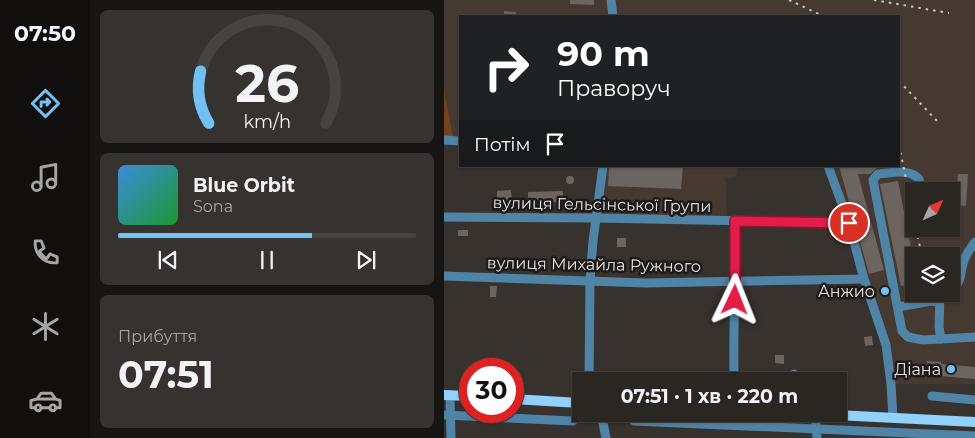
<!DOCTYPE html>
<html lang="uk">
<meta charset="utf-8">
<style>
:root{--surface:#2a2622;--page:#36322f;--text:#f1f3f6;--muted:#a5a5a5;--line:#464340;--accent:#72c1f5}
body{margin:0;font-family:Montserrat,sans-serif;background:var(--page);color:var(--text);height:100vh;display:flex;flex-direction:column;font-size:19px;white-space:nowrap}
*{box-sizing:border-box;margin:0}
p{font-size:16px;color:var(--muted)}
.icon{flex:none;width:28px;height:28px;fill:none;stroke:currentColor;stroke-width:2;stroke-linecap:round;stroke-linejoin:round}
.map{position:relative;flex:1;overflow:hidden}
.details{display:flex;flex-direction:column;gap:10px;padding:10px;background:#171513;width:354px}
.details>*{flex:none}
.hud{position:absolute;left:15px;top:15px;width:441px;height:152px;border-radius:0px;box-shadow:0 1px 4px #0004,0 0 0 1px var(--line);background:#202124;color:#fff;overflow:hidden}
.needle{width:32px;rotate:45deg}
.controls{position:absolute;left:461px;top:182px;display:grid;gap:10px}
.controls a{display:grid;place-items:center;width:55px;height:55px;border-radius:0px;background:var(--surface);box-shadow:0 1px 4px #0004,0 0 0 1px var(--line);font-size:25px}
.speed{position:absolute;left:15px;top:358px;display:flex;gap:10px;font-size:25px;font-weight:700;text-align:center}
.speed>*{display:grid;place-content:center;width:65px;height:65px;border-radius:50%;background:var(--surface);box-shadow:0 1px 4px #0004,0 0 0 1px var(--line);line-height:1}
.speed .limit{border:8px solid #d22;background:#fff;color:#111}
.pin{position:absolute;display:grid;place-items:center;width:42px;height:42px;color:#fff;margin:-21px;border:2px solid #fff;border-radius:50%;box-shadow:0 1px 5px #0007}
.me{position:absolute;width:55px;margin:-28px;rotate:2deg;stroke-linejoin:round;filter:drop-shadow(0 0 4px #0008)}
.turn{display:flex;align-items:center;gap:18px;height:105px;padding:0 15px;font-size:22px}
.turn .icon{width:65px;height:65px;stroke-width:2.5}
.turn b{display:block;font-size:35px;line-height:42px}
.then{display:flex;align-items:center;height:48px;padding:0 15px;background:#0003;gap:10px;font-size:19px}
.big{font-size:38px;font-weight:700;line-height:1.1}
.details .card{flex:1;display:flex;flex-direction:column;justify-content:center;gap:8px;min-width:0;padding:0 18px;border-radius:8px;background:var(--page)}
.details .dial{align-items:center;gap:0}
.dial svg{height:130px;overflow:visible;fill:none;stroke:var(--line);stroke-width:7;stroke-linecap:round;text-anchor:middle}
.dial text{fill:var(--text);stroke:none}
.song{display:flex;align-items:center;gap:15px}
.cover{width:60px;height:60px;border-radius:8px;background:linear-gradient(135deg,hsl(210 70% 55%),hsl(130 70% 35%))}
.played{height:5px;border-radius:2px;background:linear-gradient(90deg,var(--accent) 65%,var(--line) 65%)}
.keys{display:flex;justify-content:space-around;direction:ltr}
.trip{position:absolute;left:128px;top:372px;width:275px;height:50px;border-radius:0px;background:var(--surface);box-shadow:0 1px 4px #0004,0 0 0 1px var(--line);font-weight:700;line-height:50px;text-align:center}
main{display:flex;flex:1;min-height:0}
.menu{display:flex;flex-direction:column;width:90px;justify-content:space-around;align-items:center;background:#110f0e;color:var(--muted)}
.menu .icon{width:35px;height:35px}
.menu .current{color:var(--accent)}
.menu b{font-size:22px;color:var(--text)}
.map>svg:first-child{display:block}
.built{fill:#453932;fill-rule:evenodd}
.green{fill:#74431d}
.building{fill:#6b645f}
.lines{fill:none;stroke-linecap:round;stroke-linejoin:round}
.minor{stroke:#5084a7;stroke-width:9}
.major{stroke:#92d1fb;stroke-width:10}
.rail{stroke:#c9c5c1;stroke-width:2;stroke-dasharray:2.5 5;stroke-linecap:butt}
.route-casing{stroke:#92132f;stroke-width:12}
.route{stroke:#e11d48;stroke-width:9}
.poi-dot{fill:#72c1f5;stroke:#1d1a19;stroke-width:2}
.labels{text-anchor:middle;stroke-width:5;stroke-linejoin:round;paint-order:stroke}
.street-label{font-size:16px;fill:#e5e1de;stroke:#1d1a19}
.poi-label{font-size:16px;fill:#e5e1de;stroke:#1d1a19;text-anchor:end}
</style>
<main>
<nav class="menu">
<b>07:50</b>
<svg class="icon current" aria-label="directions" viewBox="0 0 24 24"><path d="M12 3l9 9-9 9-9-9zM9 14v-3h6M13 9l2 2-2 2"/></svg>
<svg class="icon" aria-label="music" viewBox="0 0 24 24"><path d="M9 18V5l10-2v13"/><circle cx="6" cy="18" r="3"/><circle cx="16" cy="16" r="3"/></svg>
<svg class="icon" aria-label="phone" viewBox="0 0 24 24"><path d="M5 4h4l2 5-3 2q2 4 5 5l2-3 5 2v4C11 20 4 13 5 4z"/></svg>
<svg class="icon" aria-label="climate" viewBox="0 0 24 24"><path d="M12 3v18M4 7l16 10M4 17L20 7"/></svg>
<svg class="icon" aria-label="car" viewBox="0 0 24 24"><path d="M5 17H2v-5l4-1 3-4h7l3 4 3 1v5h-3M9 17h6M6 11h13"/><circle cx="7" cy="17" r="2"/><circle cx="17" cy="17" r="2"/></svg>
</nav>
<section class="details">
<div class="card dial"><svg viewBox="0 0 100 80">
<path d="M14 69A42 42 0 1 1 86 69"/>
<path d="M14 69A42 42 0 0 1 9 37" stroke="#72c1f5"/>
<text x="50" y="56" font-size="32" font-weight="700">26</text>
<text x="50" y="72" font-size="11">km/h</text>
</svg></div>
<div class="card">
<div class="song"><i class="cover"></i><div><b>Blue Orbit</b><p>Sona</p></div></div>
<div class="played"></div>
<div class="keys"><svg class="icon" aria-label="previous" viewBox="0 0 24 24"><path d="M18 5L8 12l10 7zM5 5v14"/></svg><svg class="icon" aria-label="pause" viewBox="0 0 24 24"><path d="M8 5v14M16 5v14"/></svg><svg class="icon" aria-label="next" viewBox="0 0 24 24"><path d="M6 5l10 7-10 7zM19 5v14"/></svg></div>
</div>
<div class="card"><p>Прибуття</p><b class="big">07:51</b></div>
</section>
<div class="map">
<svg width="532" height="438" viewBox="0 0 532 438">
<rect width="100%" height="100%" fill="#38322e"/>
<g class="built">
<path d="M0,0H531V384H447L442,345L384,166H455V16H16V141H10L0,90ZM470,191H508V229H470ZM470,256H508V294H470Z"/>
<polygon points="159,166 294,166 292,177 282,179 283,221 152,218"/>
</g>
<polygon class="green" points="0,90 10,141 0,140"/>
<g class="building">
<polygon points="126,0 150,0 150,5 126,4"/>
<polygon points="60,11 72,12 72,16 60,16"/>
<polygon points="165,166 239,166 237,189 164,186"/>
<polygon points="395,166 447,166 433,168 426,174 414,174 440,270 425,274"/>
<polygon points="514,174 524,174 522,206 512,205"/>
<circle cx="126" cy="180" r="4"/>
<polygon points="454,181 470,262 470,284 457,286 436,184"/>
<polygon points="67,190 68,203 53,204 53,191"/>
<polygon points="119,191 119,202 84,203 84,192"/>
<rect x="14" y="230" width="10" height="6"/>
<rect x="173" y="238" width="9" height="9"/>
<polygon points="46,286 53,286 52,297 46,297"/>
<polygon points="428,336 429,345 421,346 420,337"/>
<polygon points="331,355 340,355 340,364 331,363"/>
<polygon points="483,361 497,362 497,364 532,367 532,379 496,376 497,373 482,372"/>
</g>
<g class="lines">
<g class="minor">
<polyline points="167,0 169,16"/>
<polyline points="0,140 16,141"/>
<polyline points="384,166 405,223 420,279 442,345 447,384 449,418"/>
<path d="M477,191L475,179C466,168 446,173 434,174L429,180L458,331L464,337L479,340L532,337"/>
<polyline points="0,217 152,218 405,223"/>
<polyline points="0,276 202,283 420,279"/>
<path d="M508,289C520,281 515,268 522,256C524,251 528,247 531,242"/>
<polyline points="496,294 495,327 497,339"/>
<polyline points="454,307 487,301 495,302"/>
<polyline points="145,381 146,280 149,241 159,166"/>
<polyline points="215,381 218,379 227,379 229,381"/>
<path d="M290,381C289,328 292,274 291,221"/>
<polyline points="350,381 350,374"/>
<polyline points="6,395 7,438"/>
<polyline points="488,396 532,400"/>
<polyline points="155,414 159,423 162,438"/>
<polyline points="371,414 373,438"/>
<polyline points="0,415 129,421"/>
<polyline points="190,421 532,436"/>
</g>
<g class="major">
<polyline points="0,395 26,396"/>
<polyline points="69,399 136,403"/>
<polyline points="372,414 532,422"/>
</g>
<g class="rail">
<polyline points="345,0 379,16"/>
<polyline points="430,0 505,13"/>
<polyline points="455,81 494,122"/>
<polyline points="455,145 470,218"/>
<polyline points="472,229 478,256"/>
</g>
</g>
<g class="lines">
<g class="route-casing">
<polyline id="route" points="291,300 291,221 405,223"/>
</g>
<use href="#route" class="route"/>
</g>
<g class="poi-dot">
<circle cx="441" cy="291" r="5"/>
<circle cx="507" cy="369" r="5"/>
</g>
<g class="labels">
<g class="street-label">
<text transform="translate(158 204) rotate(1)" y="6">вулиця Гельсінської Групи</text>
<text transform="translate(150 264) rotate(1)" y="6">вулиця Михайла Ружного</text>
</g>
<g class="poi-label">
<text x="431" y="297">Анжио</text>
<text x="497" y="375">Діана</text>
</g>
</g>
</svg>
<div class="controls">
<a><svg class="needle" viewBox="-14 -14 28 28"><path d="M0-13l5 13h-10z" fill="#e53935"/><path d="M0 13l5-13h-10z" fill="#a5a5a5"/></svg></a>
<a><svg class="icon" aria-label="layers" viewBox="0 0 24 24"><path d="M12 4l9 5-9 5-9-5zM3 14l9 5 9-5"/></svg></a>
</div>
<div class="speed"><div class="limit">30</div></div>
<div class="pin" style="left:405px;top:223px;background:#d93025"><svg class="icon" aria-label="arrive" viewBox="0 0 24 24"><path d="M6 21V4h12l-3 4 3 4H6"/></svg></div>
<svg class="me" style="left:291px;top:300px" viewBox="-20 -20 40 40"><path d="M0-17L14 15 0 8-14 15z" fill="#e11d48" stroke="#fff" stroke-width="4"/></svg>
<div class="trip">07:51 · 1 хв · 220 m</div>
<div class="hud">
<div class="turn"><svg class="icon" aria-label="right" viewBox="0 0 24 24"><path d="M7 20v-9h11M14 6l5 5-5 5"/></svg><div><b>90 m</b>Праворуч</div></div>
<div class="then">Потім<svg class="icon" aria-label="arrive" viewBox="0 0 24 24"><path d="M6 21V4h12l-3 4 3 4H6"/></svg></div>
</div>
</div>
</main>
